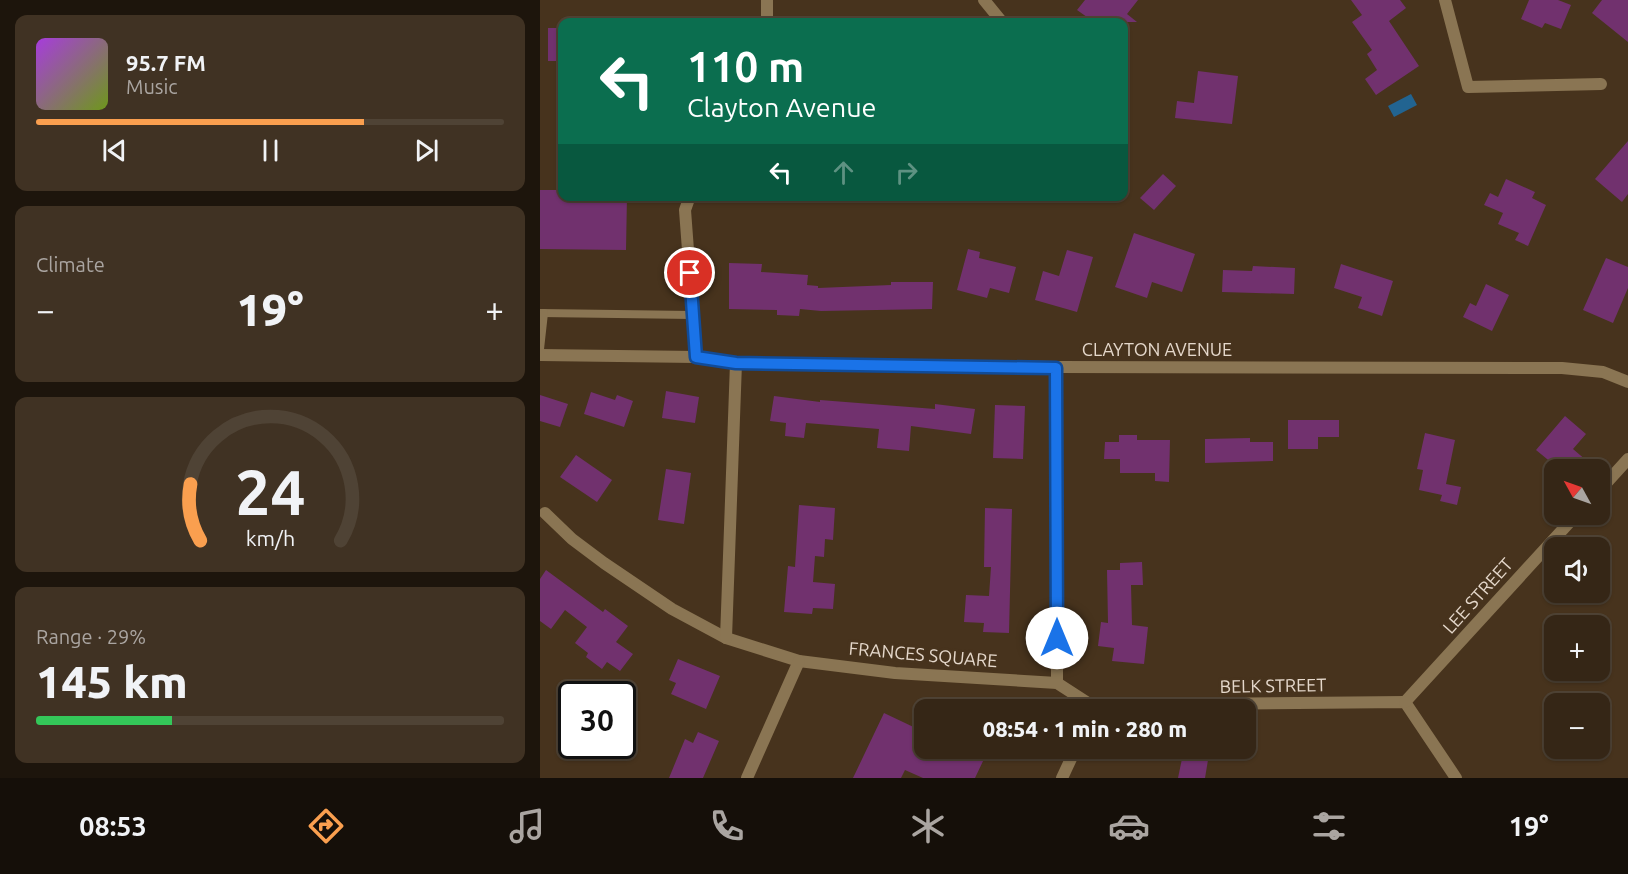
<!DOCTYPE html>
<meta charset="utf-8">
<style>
:root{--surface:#352616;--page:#403223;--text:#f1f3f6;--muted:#aaa5a1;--line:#4f4335;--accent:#fa9f4f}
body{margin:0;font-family:Ubuntu,sans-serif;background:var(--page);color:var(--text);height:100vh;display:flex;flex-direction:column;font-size:22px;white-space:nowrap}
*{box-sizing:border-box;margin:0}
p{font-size:20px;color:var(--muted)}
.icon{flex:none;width:33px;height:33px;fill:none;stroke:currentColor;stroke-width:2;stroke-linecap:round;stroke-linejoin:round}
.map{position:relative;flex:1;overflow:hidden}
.sheet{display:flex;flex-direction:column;gap:15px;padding:15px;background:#1d150c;width:540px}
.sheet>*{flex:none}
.top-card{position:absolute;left:18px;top:18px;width:570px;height:183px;border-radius:12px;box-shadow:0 2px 4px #0004,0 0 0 2px var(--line);background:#0b6e4f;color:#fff;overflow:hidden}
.needle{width:39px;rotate:310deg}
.fabs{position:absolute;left:1004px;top:459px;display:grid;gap:12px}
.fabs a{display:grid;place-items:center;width:66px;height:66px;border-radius:12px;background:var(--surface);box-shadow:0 2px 4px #0004,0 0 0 2px var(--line);font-size:30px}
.speed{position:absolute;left:18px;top:681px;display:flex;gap:12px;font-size:30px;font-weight:700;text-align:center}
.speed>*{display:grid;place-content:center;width:78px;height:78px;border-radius:50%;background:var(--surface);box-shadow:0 2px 4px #0004,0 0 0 2px var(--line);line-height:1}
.speed .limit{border:3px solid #111;border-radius:9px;background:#fff;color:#111}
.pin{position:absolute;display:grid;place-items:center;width:51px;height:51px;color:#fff;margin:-26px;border:3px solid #fff;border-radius:50%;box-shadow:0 2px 6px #0007}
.me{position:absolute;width:66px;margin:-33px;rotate:0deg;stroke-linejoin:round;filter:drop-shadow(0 0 4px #0008)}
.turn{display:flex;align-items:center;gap:21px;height:126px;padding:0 30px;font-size:27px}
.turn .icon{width:78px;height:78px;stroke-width:2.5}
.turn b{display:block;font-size:42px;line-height:51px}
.lanes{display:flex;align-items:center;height:57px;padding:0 30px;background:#0003;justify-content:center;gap:30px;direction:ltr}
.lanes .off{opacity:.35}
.big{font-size:45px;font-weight:800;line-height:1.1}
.sheet .tile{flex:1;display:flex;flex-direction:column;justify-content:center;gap:9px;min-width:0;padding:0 21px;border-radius:12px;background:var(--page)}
.sheet .dial{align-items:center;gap:0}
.dial svg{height:156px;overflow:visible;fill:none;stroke:var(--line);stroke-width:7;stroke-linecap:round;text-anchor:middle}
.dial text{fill:var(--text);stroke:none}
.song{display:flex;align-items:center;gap:18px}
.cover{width:72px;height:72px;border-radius:9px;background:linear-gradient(135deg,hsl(280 70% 55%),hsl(80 70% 35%))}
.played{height:6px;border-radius:3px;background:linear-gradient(90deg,var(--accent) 70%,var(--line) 70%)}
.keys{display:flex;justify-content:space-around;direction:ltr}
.heat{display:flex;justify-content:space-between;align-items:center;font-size:33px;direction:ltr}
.charge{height:9px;border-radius:4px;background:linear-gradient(90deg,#34c759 29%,var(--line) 0)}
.trip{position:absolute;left:374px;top:699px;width:342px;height:60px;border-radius:12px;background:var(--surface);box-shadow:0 2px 4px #0004,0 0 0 2px var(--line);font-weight:800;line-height:60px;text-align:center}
.tabs{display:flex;height:96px;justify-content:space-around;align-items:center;background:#150f09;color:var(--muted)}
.tabs .icon{width:42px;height:42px}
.tabs .on{color:var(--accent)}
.tabs b{font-size:27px;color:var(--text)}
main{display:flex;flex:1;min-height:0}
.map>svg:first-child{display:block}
.water{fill:#226491}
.building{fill:#71316e}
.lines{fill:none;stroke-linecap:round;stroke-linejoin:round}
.service{stroke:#8a7553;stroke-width:8}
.minor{stroke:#8a7553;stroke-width:12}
.route-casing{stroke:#114b97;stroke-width:15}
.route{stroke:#1a73e8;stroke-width:10}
.labels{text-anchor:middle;stroke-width:6;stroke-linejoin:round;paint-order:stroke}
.street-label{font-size:18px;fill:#e5d8cb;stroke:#47331d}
</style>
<main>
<section class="sheet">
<div class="tile">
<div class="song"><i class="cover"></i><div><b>95.7 FM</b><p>Music</p></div></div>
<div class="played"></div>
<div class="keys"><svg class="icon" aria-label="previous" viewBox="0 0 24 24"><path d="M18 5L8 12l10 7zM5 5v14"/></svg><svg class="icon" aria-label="pause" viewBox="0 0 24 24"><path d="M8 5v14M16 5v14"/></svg><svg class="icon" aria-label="next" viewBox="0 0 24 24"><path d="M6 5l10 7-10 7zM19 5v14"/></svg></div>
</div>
<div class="tile"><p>Climate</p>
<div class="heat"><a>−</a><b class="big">19°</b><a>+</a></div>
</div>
<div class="tile dial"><svg viewBox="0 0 100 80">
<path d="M14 69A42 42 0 1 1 86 69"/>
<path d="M14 69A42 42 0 0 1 9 40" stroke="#fa9f4f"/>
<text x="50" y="56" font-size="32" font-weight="700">24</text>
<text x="50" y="72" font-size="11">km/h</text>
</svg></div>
<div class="tile"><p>Range · 29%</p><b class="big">145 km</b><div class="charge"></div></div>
</section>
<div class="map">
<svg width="1088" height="778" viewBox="0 0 1088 778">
<rect width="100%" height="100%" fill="#47331d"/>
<polygon class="water" points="871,94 877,105 854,117 848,106"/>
<g class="building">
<polygon points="545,0 598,0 587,14 597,22 554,22 537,10"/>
<polygon points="811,0 860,0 866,8 849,21 879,66 836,95 825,79 837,70 827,54 832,50 812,22 822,15"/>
<polygon points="989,0 1018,0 1031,5 1021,29 1005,23 1002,28 981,19"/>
<polygon points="1062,0 1088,0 1088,42 1052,13"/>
<rect x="8" y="28" width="14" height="33"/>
<polygon points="658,71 698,76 692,124 635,118 637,101 654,103"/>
<polygon points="1088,141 1088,194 1082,202 1055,179"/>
<polygon points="623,174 636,186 614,210 600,198"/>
<polygon points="966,179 995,192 992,198 1006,205 988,246 975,240 979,233 958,224 963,213 944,205 950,193 958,197"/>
<polygon points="0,190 22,190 22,196 87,196 86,250 0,249"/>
<polygon points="594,233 655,254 642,292 612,282 607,298 575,287"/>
<polygon points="428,249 440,252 439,258 476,267 469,293 450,288 447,298 417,290"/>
<polygon points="527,250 553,257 537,312 495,300 503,271 519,276"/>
<polygon points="1066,258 1088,267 1088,288 1073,323 1043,310"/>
<polygon points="189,263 222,264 221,272 268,275 267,285 278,286 278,288 351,285 351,282 393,282 392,309 281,311 260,309 259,316 237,315 237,310 189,309"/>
<polygon points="801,264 853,281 842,316 818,308 822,297 794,288"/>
<polygon points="713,266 755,268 754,294 682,292 683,270 712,271"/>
<polygon points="946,284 969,295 952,331 923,317 930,303 936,306"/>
<polygon points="126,391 159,397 155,423 122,418"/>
<polygon points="51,392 75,400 77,395 93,401 84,427 44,414"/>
<polygon points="0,395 28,404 20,427 0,421"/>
<polygon points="234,396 280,402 280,400 395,409 395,404 435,409 431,434 371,426 369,451 337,448 339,429 266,423 264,438 245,436 246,423 230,421"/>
<polygon points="455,405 485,406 483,459 453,458"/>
<polygon points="1025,416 1046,434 1033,449 1054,467 1052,470 1038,470 1025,459 1018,468 996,450"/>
<polygon points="748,420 799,420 799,437 778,437 778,449 748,449"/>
<polygon points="885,433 915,440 906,484 921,487 917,505 900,501 902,495 879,490 883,470 877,469"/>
<polygon points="579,435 597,435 597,440 630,440 629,482 615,481 615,473 580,473 580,459 564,459 565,442 579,442"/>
<polygon points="710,438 710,442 733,442 733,461 665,463 665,439"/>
<polygon points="36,455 72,480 57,502 20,477"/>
<polygon points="126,469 151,473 144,524 118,520"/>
<polygon points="259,505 295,508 293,540 285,539 284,557 275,556 273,582 295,584 293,609 273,608 272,614 244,612 248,566 255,567"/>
<polygon points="445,508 472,509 469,633 443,632 444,623 424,622 426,595 449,596 451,567 444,567"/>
<polygon points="602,562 603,585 591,585 592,625 608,627 604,664 572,661 574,648 558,646 561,622 568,623 567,570 580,570 580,563"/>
<polygon points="6,570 63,612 65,609 88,626 76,642 93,654 80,671 67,662 62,669 46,657 48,653 35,643 47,627 25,610 11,629 0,621 0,579"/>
<polygon points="138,659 180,676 166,709 131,694 136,683 129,680"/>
<polygon points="344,713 384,732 384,748 421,748 444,759 435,778 383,778 365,770 361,778 313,778"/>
<polygon points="158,732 179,741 163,778 129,778 145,739 153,743"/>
<polygon points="644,749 669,754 665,778 638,778"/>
</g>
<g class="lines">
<g class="service">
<polyline points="0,313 153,315"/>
<polyline points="0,349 4,313"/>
</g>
<g class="minor">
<polyline points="444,0 462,22"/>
<polyline points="905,0 928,87 1061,84"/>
<polyline points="227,22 227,0"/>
<polyline points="150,196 145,210 156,357"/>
<polyline points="0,355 156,357 196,363 517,367 1022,368 1063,372 1088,382"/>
<polyline points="517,367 517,683"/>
<polyline points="1059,491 1088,459"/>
<polyline points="5,513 32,539 64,563 132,609 186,638 259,661 355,673 517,683 551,705 865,702 916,778"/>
<polyline points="186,638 196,363"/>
<polyline points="865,702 1037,514"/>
<polyline points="207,778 259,661"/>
<polyline points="522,778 536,748"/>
</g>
</g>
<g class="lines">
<g class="route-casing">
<polyline id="route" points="150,273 156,357 196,363 516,368 517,638"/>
</g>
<use href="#route" class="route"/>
</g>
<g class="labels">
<g class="street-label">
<text x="617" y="356">CLAYTON AVENUE</text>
<text transform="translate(938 596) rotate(-48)" y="6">LEE STREET</text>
<text transform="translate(383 655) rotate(5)" y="6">FRANCES SQUARE</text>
<text transform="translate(733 686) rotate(-1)" y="6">BELK STREET</text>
</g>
</g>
</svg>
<div class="fabs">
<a><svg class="needle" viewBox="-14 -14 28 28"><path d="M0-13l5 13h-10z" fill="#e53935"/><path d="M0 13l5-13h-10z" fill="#aaa5a1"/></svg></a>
<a><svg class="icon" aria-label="sound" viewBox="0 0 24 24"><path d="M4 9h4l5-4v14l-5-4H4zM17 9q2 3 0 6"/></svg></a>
<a>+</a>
<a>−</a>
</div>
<div class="speed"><div class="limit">30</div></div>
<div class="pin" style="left:150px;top:273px;background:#d93025"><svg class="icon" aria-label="arrive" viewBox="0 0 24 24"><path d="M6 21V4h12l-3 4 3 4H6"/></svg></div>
<svg class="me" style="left:517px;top:638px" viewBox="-20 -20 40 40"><circle r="19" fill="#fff"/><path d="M0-13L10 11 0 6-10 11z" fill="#1a73e8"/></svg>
<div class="trip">08:54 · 1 min · 280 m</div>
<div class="top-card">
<div class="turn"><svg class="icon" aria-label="left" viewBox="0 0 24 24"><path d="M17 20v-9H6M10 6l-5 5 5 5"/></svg><div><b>110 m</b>Clayton Avenue</div></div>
<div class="lanes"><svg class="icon" aria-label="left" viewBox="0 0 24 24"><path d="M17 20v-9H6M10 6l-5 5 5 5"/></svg><svg class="icon off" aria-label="ahead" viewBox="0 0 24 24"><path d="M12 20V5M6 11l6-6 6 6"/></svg><svg class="icon off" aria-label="right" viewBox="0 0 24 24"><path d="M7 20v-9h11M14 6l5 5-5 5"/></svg></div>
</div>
</div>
</main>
<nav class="tabs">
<b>08:53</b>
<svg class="icon on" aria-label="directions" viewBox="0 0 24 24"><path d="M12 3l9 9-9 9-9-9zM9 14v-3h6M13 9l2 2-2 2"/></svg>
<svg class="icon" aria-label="music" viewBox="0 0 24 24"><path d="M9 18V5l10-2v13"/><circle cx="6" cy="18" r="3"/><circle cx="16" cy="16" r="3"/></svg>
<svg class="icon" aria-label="phone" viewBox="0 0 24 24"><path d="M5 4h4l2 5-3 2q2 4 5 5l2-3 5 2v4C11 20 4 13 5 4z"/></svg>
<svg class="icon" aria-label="climate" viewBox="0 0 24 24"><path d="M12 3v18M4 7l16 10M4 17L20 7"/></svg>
<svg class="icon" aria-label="car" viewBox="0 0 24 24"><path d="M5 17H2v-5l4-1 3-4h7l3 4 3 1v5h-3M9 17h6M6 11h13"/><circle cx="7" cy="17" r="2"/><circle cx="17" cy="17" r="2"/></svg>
<svg class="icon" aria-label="filters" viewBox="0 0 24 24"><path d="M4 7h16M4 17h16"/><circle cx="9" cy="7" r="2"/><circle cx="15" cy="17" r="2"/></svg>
<b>19°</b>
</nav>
